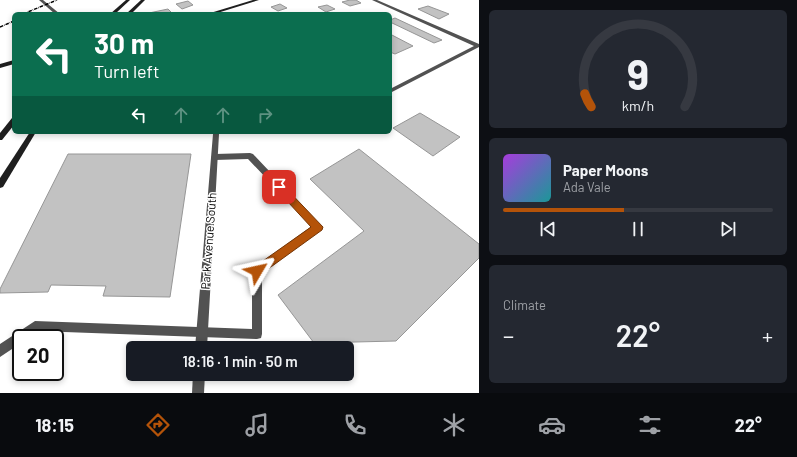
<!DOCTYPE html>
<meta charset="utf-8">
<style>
:root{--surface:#171b24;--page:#242831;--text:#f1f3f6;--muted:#9ea1a6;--line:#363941;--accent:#b45309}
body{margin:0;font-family:Barlow,sans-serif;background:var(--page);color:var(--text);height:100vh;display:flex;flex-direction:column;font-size:15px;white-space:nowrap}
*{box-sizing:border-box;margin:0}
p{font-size:13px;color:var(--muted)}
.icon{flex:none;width:22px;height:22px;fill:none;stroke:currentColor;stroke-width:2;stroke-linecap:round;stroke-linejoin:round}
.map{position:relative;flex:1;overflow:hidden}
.details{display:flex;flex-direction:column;gap:10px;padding:10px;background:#0d0f14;width:318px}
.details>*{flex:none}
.guide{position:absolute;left:12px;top:12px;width:380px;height:122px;border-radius:6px;box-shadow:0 2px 6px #0003;background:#0b6e4f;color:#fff;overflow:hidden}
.speed{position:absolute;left:12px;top:329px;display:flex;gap:8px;font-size:20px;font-weight:700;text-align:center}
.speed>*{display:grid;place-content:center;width:52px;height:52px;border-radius:50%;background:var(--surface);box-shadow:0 2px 6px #0003;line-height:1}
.speed .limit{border:2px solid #111;border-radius:6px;background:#fff;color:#111}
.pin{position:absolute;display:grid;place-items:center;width:34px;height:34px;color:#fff;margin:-17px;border-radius:8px;box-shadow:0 2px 6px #0006}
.me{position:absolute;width:44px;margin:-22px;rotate:54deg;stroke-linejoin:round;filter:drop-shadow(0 0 3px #0008)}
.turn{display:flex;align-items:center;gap:14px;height:84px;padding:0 16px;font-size:18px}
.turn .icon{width:52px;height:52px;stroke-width:2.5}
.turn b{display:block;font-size:28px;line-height:34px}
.lanes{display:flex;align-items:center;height:38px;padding:0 16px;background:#0003;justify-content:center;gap:20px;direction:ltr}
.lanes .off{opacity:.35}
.big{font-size:30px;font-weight:600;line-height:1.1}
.details .card{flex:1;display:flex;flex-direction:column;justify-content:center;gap:6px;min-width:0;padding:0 14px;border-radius:6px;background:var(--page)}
.details .dial{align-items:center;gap:0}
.dial svg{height:104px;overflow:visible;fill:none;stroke:var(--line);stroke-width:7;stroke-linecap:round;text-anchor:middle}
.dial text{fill:var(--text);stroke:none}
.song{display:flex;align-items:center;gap:12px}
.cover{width:48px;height:48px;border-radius:6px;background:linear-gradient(135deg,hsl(280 70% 55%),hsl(180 70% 35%))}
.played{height:4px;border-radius:2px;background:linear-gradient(90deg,var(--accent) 45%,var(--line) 45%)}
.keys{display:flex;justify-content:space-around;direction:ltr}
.heat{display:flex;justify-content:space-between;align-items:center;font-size:22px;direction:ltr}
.trip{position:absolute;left:126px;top:341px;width:228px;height:40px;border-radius:6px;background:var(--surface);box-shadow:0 2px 6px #0003;font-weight:600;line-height:40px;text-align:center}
.tab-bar{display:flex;height:64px;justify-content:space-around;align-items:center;background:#090b0e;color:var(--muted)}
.tab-bar .icon{width:28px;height:28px}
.tab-bar .active{color:var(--accent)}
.tab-bar b{font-size:18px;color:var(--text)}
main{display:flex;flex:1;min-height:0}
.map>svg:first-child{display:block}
.building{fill:#c2c2c2;stroke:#969696}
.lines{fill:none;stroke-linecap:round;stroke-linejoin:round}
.lane{fill:#525252;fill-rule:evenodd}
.street{fill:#525252;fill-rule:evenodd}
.secondary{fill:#1f1f1f;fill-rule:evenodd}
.rail{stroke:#000;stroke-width:1.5;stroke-dasharray:3.5 1 0.5 1;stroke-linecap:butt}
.route{fill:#b45309;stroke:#753606}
.labels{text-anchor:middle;stroke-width:3;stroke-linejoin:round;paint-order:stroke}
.street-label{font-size:12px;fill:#000;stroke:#fff}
</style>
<main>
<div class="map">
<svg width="479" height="393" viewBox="0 0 479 393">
<rect width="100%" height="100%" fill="#fff"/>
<g class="building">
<polygon points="350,0 356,0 361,3 350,6 342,2"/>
<polygon points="188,1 193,5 182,9 176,4"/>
<polygon points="280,4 287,8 278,11 271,7"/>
<polygon points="327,5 335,9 326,12 318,7"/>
<polygon points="428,6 449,14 439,19 418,9"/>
<polygon points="168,9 172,13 149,13"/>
<polygon points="395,18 442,40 434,43 390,22 390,20"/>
<polygon points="390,34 413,46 395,54 390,52"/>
<polygon points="420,113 460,137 433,156 393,128"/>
<polygon points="359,149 479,244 479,258 396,341 314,343 278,295 364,231 310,179"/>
<polygon points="68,154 191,154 170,297 103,296 106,286 51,285 48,292 0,293 0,289"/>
</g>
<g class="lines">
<polygon class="lane" points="250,153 253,154 322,227 321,230 262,273 262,334 261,338 257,339 37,331 27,338 21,338 21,343 0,357 0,344 35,321 252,329 252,271 254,268 312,226 248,159 215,160 211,157 215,154"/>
<g class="street">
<polygon points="39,0 43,0 60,14 55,14"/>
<polygon points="372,0 377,0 479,44 479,47 390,93 390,89 474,46"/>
<polygon points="180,132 281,132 278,134 219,134 207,348 195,348 213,134 183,134"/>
<polygon points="193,374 205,374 204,393 192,393"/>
</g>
<g class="secondary">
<polygon points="126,0 130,0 115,14 110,14"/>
<polygon points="141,0 145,0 131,14 126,14"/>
<polygon points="253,0 259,0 214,14 207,14"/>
<polygon points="14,60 14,64 0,68 0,64"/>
<polygon points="12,118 14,118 14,125 2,140 0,140 0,133"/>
<polygon points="30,132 36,132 3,187 0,188 0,178"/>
</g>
<g class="rail">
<polyline points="23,14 57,0"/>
<polyline points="0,27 14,21"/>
</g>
</g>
<polygon class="route" points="279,183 282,184 323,227 322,230 257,277 253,275 252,271 253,268 311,227 276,189 275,187 276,184"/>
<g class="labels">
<g class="street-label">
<text transform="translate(209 241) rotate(-86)" y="4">Park Avenue South</text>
</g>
</g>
</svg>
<div class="speed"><div class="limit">20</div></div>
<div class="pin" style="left:279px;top:187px;background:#d93025"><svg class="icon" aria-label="arrive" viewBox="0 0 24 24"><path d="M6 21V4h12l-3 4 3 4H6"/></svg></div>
<svg class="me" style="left:257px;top:271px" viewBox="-20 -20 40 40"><path d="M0-17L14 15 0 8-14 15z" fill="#b45309" stroke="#fff" stroke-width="4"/></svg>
<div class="trip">18:16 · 1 min · 50 m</div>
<div class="guide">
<div class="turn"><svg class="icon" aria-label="left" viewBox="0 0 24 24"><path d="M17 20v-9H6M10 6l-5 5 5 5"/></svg><div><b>30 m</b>Turn left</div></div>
<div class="lanes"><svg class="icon" aria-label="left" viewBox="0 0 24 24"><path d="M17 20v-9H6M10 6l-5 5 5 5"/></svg><svg class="icon off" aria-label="ahead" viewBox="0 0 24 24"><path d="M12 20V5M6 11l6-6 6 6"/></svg><svg class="icon off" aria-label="ahead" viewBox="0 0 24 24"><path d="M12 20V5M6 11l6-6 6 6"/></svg><svg class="icon off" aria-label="right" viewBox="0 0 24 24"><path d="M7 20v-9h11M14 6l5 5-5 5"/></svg></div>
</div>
</div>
<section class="details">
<div class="card dial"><svg viewBox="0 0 100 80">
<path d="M14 69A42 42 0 1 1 86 69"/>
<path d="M14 69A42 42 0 0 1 9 59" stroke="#b45309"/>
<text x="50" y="56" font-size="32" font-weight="700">9</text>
<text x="50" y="72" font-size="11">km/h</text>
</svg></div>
<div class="card">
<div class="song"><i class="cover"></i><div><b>Paper Moons</b><p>Ada Vale</p></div></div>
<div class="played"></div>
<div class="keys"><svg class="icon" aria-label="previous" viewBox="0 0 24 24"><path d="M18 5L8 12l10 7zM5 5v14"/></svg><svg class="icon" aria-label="pause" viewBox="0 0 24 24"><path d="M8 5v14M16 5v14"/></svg><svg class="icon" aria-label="next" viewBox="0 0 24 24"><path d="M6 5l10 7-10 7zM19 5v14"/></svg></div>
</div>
<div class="card"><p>Climate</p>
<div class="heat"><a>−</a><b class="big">22°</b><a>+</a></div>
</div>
</section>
</main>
<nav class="tab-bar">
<b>18:15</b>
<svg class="icon active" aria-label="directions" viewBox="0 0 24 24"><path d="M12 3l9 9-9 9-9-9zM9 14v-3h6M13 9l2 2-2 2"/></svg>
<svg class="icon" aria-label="music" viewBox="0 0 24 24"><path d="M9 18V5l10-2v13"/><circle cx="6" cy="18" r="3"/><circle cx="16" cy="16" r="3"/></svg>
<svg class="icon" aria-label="phone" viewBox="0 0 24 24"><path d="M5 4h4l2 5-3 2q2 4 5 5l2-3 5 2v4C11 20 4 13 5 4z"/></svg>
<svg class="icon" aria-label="climate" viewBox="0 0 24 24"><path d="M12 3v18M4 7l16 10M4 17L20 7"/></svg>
<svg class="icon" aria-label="car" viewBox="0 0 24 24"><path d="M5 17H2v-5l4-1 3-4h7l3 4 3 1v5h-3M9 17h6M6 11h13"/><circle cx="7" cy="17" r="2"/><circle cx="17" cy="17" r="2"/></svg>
<svg class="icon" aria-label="filters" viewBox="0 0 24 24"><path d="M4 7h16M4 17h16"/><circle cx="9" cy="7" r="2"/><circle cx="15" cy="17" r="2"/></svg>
<b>22°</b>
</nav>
